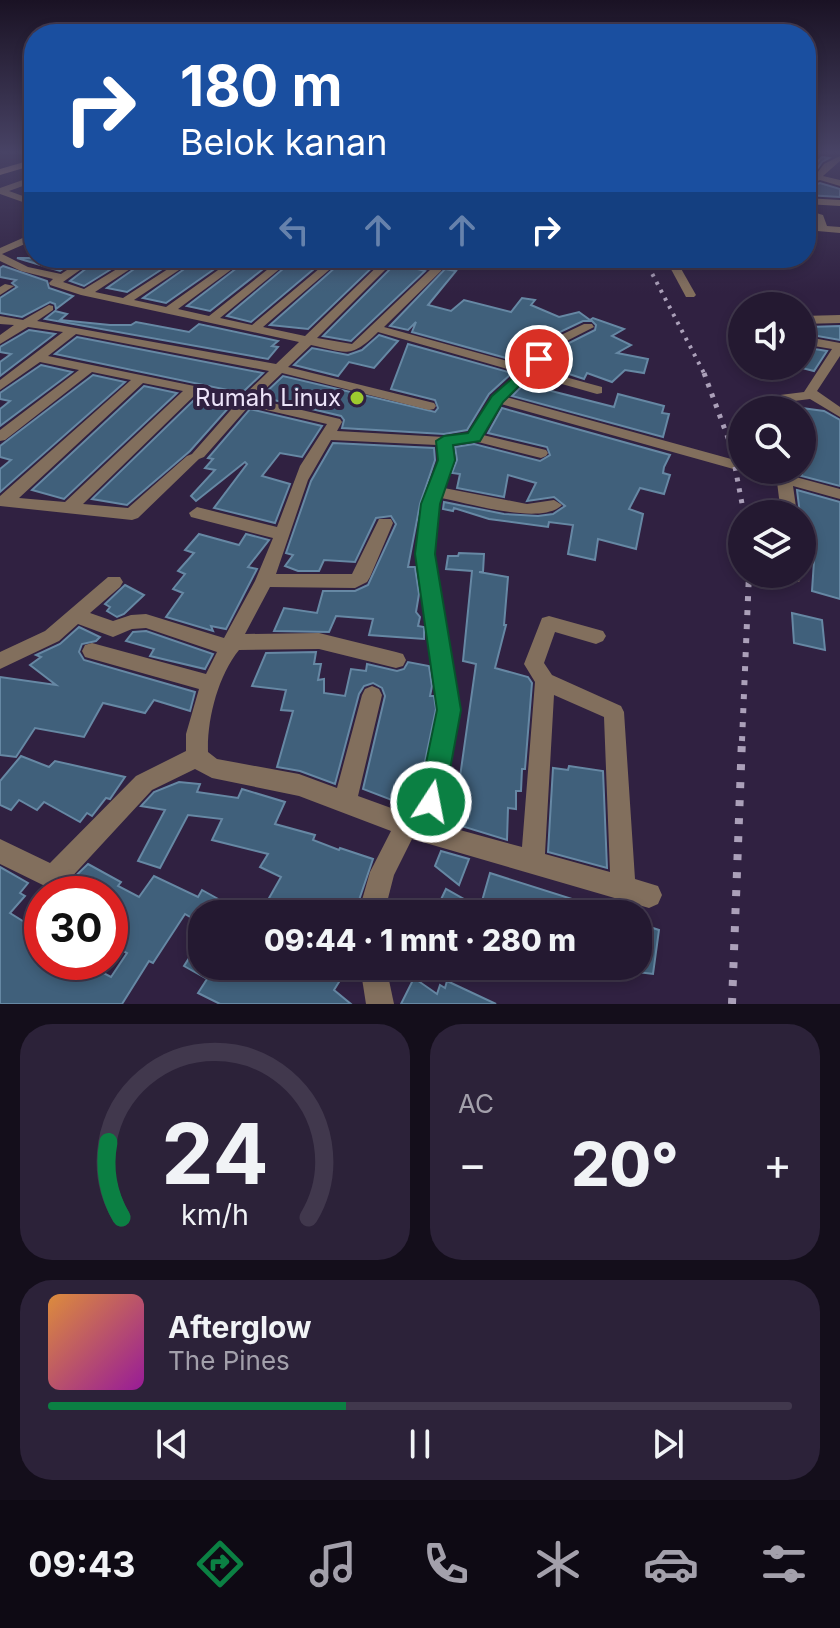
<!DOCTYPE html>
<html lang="id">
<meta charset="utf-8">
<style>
:root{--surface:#241931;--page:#2c2239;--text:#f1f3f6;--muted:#a3a0ab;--line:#41384d;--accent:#0b8043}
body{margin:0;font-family:Inter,sans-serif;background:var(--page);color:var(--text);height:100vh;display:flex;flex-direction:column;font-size:30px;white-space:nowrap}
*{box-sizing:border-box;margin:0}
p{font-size:26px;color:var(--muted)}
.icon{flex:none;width:44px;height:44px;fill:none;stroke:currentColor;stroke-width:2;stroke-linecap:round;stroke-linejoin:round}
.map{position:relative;height:1004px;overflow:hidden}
.side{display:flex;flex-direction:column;gap:20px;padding:20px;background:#140e1b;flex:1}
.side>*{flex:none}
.banner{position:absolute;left:24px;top:24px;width:792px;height:244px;border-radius:32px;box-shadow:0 4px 12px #0003,0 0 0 2px var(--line);background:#1a4fa0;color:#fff;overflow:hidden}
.controls{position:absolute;left:728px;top:292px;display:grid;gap:16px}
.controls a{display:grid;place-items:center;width:88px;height:88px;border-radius:50%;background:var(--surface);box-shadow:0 4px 12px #0003,0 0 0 2px var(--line);font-size:40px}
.speed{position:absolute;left:24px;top:876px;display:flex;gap:16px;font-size:40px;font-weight:700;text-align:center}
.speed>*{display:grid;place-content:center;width:104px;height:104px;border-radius:50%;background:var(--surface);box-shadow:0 4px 12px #0003,0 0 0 2px var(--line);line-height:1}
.speed .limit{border:12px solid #d22;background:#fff;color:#111}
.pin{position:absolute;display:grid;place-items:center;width:68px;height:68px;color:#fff;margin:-34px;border:4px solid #fff;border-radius:50%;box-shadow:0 2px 8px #0007}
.me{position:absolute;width:88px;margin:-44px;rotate:11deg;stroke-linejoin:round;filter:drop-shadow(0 0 6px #0008)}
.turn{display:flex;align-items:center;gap:28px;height:168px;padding:0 24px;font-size:36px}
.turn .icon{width:104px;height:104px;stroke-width:2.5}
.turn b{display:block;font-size:56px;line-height:68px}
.lanes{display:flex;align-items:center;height:76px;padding:0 24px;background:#0003;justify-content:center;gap:40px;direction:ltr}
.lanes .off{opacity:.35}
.big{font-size:60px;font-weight:800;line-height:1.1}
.side .tile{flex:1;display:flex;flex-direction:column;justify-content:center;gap:12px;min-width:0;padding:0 28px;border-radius:32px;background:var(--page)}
.side .dial{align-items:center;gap:0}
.dial svg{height:208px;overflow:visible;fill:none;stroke:var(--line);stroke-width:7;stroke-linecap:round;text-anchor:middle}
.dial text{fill:var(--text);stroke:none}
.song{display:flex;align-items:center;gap:24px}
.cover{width:96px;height:96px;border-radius:12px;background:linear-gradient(135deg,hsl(30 70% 55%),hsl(300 70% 35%))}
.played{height:8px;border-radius:4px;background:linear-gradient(90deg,var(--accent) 40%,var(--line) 40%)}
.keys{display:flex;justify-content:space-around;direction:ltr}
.heat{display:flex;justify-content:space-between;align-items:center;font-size:44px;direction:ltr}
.side .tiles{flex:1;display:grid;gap:20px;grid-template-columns:1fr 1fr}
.tile:last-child{grid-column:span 2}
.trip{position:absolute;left:188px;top:900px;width:464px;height:80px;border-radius:32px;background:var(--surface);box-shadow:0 4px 12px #0003,0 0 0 2px var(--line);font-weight:800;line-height:80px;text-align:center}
.tab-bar{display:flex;height:128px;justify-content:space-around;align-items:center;background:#0e0a14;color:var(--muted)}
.tab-bar .icon{width:56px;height:56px}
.tab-bar .active{color:var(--accent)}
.tab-bar b{font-size:36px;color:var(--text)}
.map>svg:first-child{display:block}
.building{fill:#40607b;stroke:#6688a4;stroke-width:2}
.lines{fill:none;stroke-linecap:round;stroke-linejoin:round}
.street{fill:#826f5d;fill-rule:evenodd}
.secondary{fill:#b49679;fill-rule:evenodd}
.rail-far3{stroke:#aba0b9;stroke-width:4;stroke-dasharray:3 6;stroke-linecap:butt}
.rail-far2{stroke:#aba0b9;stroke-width:5;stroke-dasharray:4 7;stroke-linecap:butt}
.rail-far1{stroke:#aba0b9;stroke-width:6;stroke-dasharray:5 9;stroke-linecap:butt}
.rail{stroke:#aba0b9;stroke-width:8;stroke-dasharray:6 12;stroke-linecap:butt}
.route{fill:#0b8043;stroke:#07532c;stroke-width:2}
.poi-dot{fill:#9eca2f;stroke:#302141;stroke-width:3}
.labels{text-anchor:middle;stroke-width:8;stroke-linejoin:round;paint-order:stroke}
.poi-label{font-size:24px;fill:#ede4f9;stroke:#302141;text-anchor:end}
</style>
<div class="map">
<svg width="840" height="1004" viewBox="0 0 840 1004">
<rect width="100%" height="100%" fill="#302141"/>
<g class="building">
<polygon points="822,157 829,158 822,162 808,182 811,186 820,183 840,189 840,197 806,195 806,174"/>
<polygon points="17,258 80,258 60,271"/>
<polygon points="100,258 129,258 84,286 70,281"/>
<polygon points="150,258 179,258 127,292 107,288"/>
<polygon points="200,258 230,258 166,303 143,298"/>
<polygon points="250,258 277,258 210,311 187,306"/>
<polygon points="296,258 327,258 251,322 227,316"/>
<polygon points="346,258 381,259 308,329 270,325"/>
<polygon points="396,263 425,271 351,341 323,336"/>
<polygon points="3,266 47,281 49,288 73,296 56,309 55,304 50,302 22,317 0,313 0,298 17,287 12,283 16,280 0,277 0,268"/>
<polygon points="445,269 456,271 428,305 451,311 464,300 511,312 522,298 535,300 531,305 559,317 579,312 590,320 593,318 624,329 612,336 631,345 617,353 648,359 644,373 625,370 612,382 587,373 584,379 542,365 553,351 595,330 596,325 592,321 583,321 541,341 524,363 412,332 416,322 408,330 390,326"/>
<polygon points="55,311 67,314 60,320 110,325 131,325 136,322 189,332 199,324 278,341 272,346 278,347 268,359 45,319"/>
<polygon points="840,326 840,340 806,334 808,327"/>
<polygon points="29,330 55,334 0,376 0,362 11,354 0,352 0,347"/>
<polygon points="379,335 398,341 374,368 349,362 338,376 294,365 312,348 348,355 362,350"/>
<polygon points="77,337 263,373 242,393 55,354"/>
<polygon points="408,344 512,373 489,394 467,430 444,434 342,428 344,420 341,416 261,397 283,376 435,412 438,408 435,400 391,389"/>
<polygon points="802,347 827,351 814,371 802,368"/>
<polygon points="41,365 72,372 0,426 0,409 10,401 0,399 0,393"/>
<polygon points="93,375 125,382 0,492 0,469 11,460 0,457 0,446"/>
<polygon points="524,384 614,407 618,394 664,406 662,413 669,414 663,437 512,396"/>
<polygon points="144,386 177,393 64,499 32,490"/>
<polygon points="197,397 231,405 190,451 127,505 92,499"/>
<polygon points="502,408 670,455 664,467 663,473 670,475 664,494 640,488 629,509 643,514 636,549 598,539 595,560 568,554 573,525 549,522 548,527 489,519 454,508 453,511 443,509 444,502 504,514 538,516 553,514 565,506 554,497 527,501 536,483 508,475 504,497 457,488 460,474 452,473 457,460 455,447 474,444 540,461 550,455 547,447 488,433"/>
<polygon points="802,408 824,411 840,420 840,486 794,474 802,474 804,458"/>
<polygon points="250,409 322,426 302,457 280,453 262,476 290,484 275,523 214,508 247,464 245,462 196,501 191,496 215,470 205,468 213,459 208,458"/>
<polygon points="333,443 434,448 435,460 420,504 408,567 415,567 419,594 416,612 420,617 418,626 424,627 424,639 369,635 373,619 336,616 329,632 274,631 284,608 317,613 323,591 355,591 368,585 396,524 391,516 376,518 355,562 324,560 319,571 298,571 285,566 293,555 286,553 311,481"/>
<polygon points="797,490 840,502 840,599 812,591 814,561 807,559 812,528 807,527 807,519 800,514"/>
<polygon points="199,534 239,545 246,534 269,540 248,567 257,569 226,629 211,626 213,631 166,617 183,593 173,589 185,574 178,571 194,553 185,550"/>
<polygon points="459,553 484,554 483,572 479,572 508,577 504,625 506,625 495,668 528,677 532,683 525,769 522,769 521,791 516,791 516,809 508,808 507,840 458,825 454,819 476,664 463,661 472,571 446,569 448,556 458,556"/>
<polygon points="125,585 144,595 124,614 117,617 107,611 110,607 105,604"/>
<polygon points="792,613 822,620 825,650 794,643"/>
<polygon points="79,627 100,637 96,641 82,644 79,652 84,660 195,692 190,711 154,700 145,713 103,703 84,737 35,728 16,757 0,755 0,677 56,685 30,665 41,657 36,655 60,644"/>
<polygon points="146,631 213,654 205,669 150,656 154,649 126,641 133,632"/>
<polygon points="316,652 314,664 321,664 318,680 324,679 324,693 345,696 351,669 366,671 367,664 397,671 404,669 408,662 429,666 432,686 430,696 434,696 436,709 415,809 363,789 385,696 382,688 373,683 364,686 359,694 335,784 300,771 277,767 293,711 281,710 286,690 252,686 266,653"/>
<polygon points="21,756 49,767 55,761 125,777 110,799 106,798 92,816 87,813 80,822 44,802 37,810 19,800 11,810 0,805 0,781"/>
<polygon points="569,766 603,771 607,868 548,852 553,768 568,770"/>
<polygon points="179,782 200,784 197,792 238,798 242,789 285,802 275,824 315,835 313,840 339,850 340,848 373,859 358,903 354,902 355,914 260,914 281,877 260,867 268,854 212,840 222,819 188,815 160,868 138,861 165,810 141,806 154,792"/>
<polygon points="441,851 469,859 459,885 435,866"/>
<polygon points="88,864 121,882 118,886 139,897 154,876 198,897 202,890 245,914 202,914 202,924 185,914 153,963 149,961 122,1004 0,1004 0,867 28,883 20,893 25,896 10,913 42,933 42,962 82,962 111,977 127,953 110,944 110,894 74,894 63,888"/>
<polygon points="490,873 610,911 610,914 434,914 446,889 480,908"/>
<polygon points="638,923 659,930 653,974 638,972"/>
<polygon points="202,938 202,966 349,966 334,990 351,1004 220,1004 198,993 207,979 184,966"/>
<polygon points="414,978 437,994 440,985 445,988 447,981 496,1004 401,1004"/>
</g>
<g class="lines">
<g class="street">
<polygon points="840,156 840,161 823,176 840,180 840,186 820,180 812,183 811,181 824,164"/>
<polygon points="34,176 34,182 9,191 34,200 34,206 0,194 0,188"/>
<polygon points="806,198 840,200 840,206 806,204"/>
<polygon points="806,210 823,215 827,226 840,227 840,233 806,230 806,226 817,226 816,219 806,216"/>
<path d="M34,233V240L2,254L28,267L61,274L85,258H97L63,282L84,289L135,258H147L95,292L123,298L185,258H197L134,300L166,307L235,258H247L178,309L209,316L282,258H293L220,318L252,325L332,258H343L263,327L305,336L386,258H414L438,263L442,269L441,271L384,327L525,366L542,344L584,324H592L594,327L551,349L536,369L602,387V393L597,394L530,375L506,397L742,462V470H790L792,476L840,489V499L793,486L797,514H781L777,482L749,473L747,471L737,470L501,404L483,435L546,450L548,453L546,456L541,458L474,441L452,444L454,460L444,488L527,504L554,500L562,505C541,526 469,503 441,498L434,554L459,710L438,824L522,847L535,682L524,664L542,618L549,616L603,631L606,636L603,641L596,644L555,632L544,663L552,675L621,706L624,712L635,879L658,886L662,895L658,904L649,908L412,839L394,875L384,914H358L370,872L391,831L299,796L212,778L195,769L152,790L67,882L49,888L0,864V839L50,863L136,776L186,751V734L199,689L85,657L82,651L85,645L92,643L206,674L217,652L146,628L132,629L113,637L78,624L59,641L0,669V652L45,631L108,577H120L123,582L120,587L90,613L113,621L131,615L146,614L224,638L255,581L273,538L191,517L189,513L197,507L277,527L300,466L327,424L249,406L204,457L199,459L138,518L132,520L0,506V496L131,380L92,372L5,440L0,441V430L79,370L40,362L0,390V380L63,332L28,327L0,344V335L14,325L0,324V316L23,320L49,305L53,306V310L37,321L276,364L299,342L81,295L50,285L49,283L53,279L21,271L0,261V248ZM395,260L431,269L352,344L317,338ZM378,332L518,372L492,396L469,433L444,437L337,431L342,422L340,419L255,399L282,373L429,410L434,409L436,406L434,403L288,367L311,345C346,352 350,360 378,332ZM76,334L269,371L243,396L48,356ZM143,383L183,391L65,502L19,498ZM196,394L237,403L192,454L187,456L128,508L83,504ZM331,440L437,445L438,460L423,504L416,554L439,710L416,817L358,796L382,695L379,689L372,686L365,689L362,695L337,788L299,774L217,759L208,752C207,719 218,676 239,650L319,649L396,668L403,666L406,660L403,654L396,652L319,633L245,634L270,587L355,588L367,582L370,577L393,523L391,519H379L352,574H276L308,480ZM554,695L604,717L610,872L545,854Z"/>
<polygon points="665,258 675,258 696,295 694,297 686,297"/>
<polygon points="5,284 14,286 0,295 0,287"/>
<polygon points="840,315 840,323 802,324 802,316"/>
<polygon points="802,336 840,343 840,356 817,391 840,407 840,417 810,399 755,406 748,402 755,398 804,392 832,349 802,344"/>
<polygon points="783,574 801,574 802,577 799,582 787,582"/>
<polygon points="360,966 386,966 394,1004 366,1004"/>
</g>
<polygon class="secondary" points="31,160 34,160 34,165 0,175 0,169"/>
<polyline class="rail-far3" points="644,258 705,375"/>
<polyline class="rail-far2" points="704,373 731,446 744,514"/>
<polyline class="rail-far1" points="742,741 749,574"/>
<polyline class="rail" points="732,1004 742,739"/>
</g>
<linearGradient id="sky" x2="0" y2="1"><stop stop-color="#1a1224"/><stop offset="0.52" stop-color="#484365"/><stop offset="1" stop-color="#484365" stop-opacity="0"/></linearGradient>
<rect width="840" height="293" fill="url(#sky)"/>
<polygon class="route" points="539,355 546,359 503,402 480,441 453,445 455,460 440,504 435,554 461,710 444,802 440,811 431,815 422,811 418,802 437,710 415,554 421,504 438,460 436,441 444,436 468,433 492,396"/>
<circle class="poi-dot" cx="357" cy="398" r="8"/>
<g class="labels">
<g class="poi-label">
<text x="341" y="406">Rumah Linux</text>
</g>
</g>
</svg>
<div class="controls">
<a><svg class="icon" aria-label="sound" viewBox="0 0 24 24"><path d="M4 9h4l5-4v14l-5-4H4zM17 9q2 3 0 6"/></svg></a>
<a><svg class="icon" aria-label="search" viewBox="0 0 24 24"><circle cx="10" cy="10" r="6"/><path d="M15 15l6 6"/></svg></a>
<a><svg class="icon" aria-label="layers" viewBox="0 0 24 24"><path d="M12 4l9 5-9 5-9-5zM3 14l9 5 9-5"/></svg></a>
</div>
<div class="speed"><div class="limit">30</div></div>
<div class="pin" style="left:539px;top:359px;background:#d93025"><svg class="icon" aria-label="arrive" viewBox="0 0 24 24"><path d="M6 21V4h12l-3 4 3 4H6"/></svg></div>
<svg class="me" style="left:431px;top:802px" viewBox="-20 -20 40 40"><circle r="17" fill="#0b8043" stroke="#fff" stroke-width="3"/><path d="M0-11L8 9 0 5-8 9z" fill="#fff"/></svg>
<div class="trip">09:44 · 1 mnt · 280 m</div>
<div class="banner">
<div class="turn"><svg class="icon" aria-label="right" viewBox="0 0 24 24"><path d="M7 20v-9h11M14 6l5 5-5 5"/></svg><div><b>180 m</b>Belok kanan</div></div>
<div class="lanes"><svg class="icon off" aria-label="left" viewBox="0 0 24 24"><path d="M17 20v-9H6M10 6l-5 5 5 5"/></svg><svg class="icon off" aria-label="ahead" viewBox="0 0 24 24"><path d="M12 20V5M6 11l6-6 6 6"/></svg><svg class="icon off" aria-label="ahead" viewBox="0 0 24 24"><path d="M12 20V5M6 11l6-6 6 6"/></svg><svg class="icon" aria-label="right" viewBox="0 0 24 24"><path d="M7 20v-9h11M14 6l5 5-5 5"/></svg></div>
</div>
</div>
<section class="side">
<div class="tiles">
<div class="tile dial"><svg viewBox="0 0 100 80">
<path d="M14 69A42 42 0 1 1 86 69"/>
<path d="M14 69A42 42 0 0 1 9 40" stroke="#0b8043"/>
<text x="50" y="56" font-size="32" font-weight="700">24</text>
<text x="50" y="72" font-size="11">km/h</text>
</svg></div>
<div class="tile"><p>AC</p>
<div class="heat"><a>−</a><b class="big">20°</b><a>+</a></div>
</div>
<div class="tile">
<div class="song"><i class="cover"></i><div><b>Afterglow</b><p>The Pines</p></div></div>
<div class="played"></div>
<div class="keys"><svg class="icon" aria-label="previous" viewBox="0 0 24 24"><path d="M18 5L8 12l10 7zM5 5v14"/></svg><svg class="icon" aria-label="pause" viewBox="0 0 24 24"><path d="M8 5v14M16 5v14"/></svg><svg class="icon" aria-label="next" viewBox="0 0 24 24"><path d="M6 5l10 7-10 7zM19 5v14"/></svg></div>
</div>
</div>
</section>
<nav class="tab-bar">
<b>09:43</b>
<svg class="icon active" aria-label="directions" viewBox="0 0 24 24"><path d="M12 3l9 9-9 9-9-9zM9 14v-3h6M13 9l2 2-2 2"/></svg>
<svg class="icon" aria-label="music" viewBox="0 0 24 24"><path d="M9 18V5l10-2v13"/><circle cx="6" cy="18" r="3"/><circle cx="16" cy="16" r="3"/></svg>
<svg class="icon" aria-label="phone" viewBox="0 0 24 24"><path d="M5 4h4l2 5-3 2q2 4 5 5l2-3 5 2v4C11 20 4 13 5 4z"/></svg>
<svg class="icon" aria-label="climate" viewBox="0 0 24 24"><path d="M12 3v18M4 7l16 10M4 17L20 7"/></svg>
<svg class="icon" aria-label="car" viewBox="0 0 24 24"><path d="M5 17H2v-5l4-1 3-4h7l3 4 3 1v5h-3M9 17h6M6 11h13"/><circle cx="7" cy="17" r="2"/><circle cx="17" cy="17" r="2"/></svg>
<svg class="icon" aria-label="filters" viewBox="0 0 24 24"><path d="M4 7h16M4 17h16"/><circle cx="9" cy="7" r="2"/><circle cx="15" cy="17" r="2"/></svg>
</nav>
